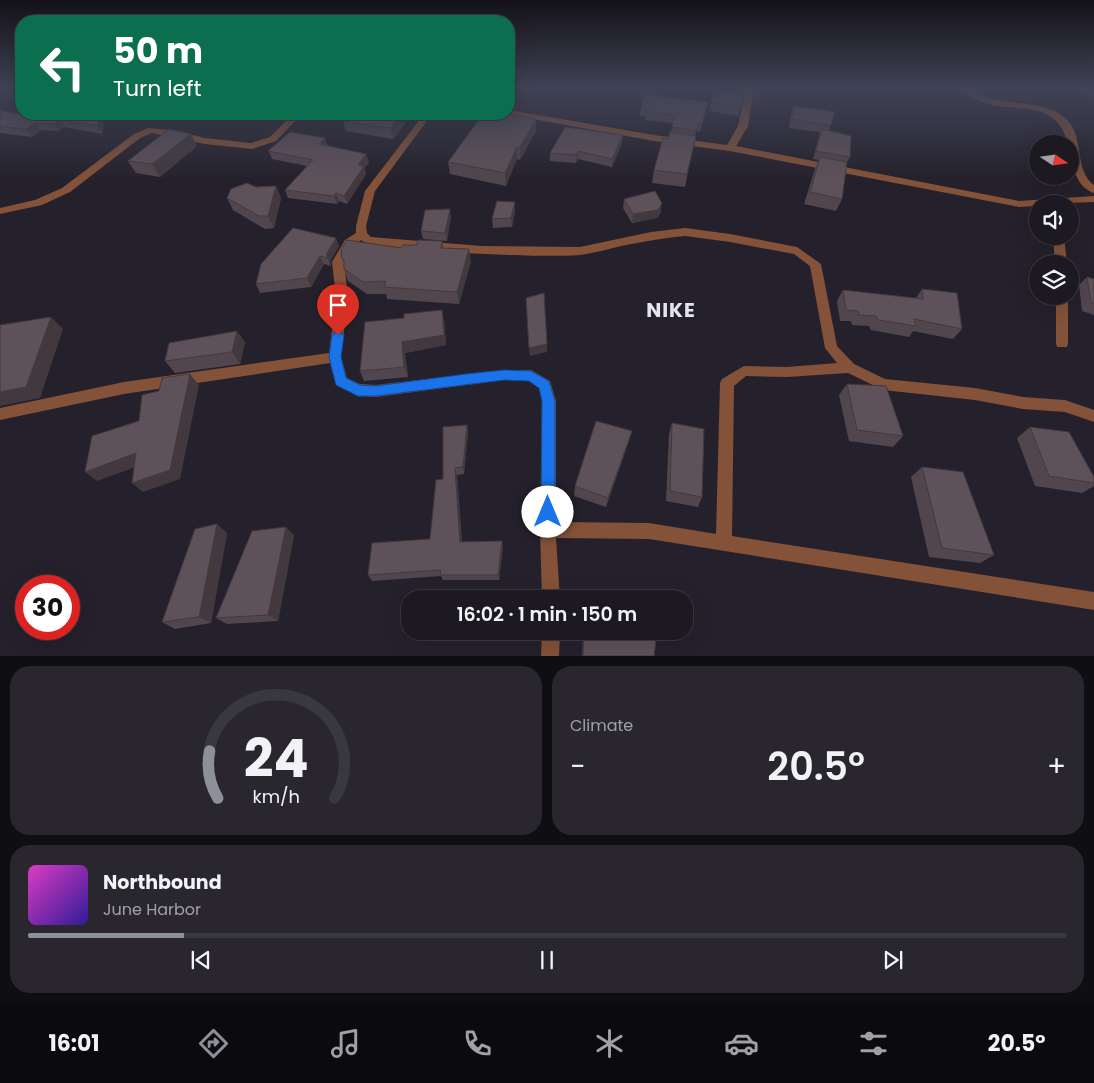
<!DOCTYPE html>
<meta charset="utf-8">
<style>
:root{--surface:#1c1921;--page:#29262e;--text:#f1f3f6;--muted:#a0a0a5;--line:#3a383f;--accent:#8c9099}
body{margin:0;font-family:Poppins,sans-serif;background:var(--page);color:var(--text);height:100vh;display:flex;flex-direction:column;font-size:19px;white-space:nowrap}
*{box-sizing:border-box;margin:0}
p{font-size:16px;color:var(--muted)}
.icon{flex:none;width:28px;height:28px;fill:none;stroke:currentColor;stroke-width:2;stroke-linecap:round;stroke-linejoin:round}
.map{position:relative;height:656px;overflow:hidden}
.drawer{display:flex;flex-direction:column;gap:10px;padding:10px;background:#0f0e12;flex:1}
.drawer>*{flex:none}
.guide{position:absolute;left:15px;top:15px;width:500px;height:105px;border-radius:20px;box-shadow:0 5px 20px #0002,0 0 0 1px var(--line);background:#0b6e4f;color:#fff;overflow:hidden}
.needle{width:32px;rotate:103deg}
.fabs{position:absolute;left:1029px;top:135px;display:grid;gap:10px}
.fabs a{display:grid;place-items:center;width:50px;height:50px;border-radius:50%;background:var(--surface);box-shadow:0 5px 20px #0002,0 0 0 1px var(--line);font-size:25px}
.speed{position:absolute;left:15px;top:575px;display:flex;gap:10px;font-size:25px;font-weight:700;text-align:center}
.speed>*{display:grid;place-content:center;width:65px;height:65px;border-radius:50%;background:var(--surface);box-shadow:0 5px 20px #0002,0 0 0 1px var(--line);line-height:1}
.speed .limit{border:8px solid #d22;background:#fff;color:#111}
.pin{position:absolute;display:grid;place-items:center;width:42px;height:42px;color:#fff;margin:-51px -21px;border-radius:50% 50% 50% 0;rotate:-45deg;box-shadow:0 0 5px #0007}
.pin .icon{rotate:45deg}
.me{position:absolute;width:55px;margin:-28px;rotate:0deg;stroke-linejoin:round;filter:drop-shadow(0 0 4px #0008)}
.turn{display:flex;align-items:center;gap:18px;height:105px;padding:0 15px;font-size:22px}
.turn .icon{width:65px;height:65px;stroke-width:2.5}
.turn b{display:block;font-size:35px;line-height:42px}
.big{font-size:38px;font-weight:600;line-height:1.1}
.drawer .card{flex:1;display:flex;flex-direction:column;justify-content:center;gap:8px;min-width:0;padding:0 18px;border-radius:20px;background:var(--page)}
.drawer .dial{align-items:center;gap:0}
.dial svg{height:130px;overflow:visible;fill:none;stroke:var(--line);stroke-width:7;stroke-linecap:round;text-anchor:middle}
.dial text{fill:var(--text);stroke:none}
.song{display:flex;align-items:center;gap:15px}
.cover{width:60px;height:60px;border-radius:8px;background:linear-gradient(135deg,hsl(310 70% 55%),hsl(250 70% 35%))}
.played{height:5px;border-radius:2px;background:linear-gradient(90deg,var(--accent) 15%,var(--line) 15%)}
.keys{display:flex;justify-content:space-around;direction:ltr}
.heat{display:flex;justify-content:space-between;align-items:center;font-size:28px;direction:ltr}
.drawer .tiles{flex:1;display:grid;gap:10px;grid-template-columns:1fr 1fr}
.card:last-child{grid-column:span 2}
.trip{position:absolute;left:401px;top:590px;width:292px;height:50px;border-radius:20px;background:var(--surface);box-shadow:0 5px 20px #0002,0 0 0 1px var(--line);font-weight:600;line-height:50px;text-align:center}
.dock{display:flex;height:80px;justify-content:space-around;align-items:center;background:#0b0a0d;color:var(--muted)}
.dock .icon{width:35px;height:35px}
.dock .on{color:var(--accent)}
.dock b{font-size:22px;color:var(--text)}
.map>svg:first-child{display:block}
.lines{fill:none;stroke-linecap:round;stroke-linejoin:round}
.street{fill:#835238;fill-rule:evenodd}
.wall{fill:#51464d}
.shaded-wall{fill:#42393e}
.building{fill:#5e5159;stroke:#42393e}
.route{fill:#1a73e8;stroke:#114b97}
.labels{text-anchor:middle;stroke-width:5;stroke-linejoin:round;paint-order:stroke}
.district-label{font-size:20px;font-weight:bold;letter-spacing:1px;fill:#e6e4ec;stroke:#25212c}
</style>
<div class="map">
<svg width="1094" height="656" viewBox="0 0 1094 656">
<rect width="100%" height="100%" fill="#25212c"/>
<g class="lines">
<g class="street">
<polygon points="746,88 754,88 748,126 736,146 1019,201 1094,196 1094,202 1038,204 1038,206 1019,207 730,151 654,141 505,114 509,114 509,110 654,135 727,145 738,126"/>
<path d="M963,88C974,88 980,95 990,98C1019,107 1061,99 1075,132C1081,150 1078,173 1094,185V193C1075,187 1070,161 1070,144H1068C1054,86 991,125 963,88Z"/>
<polygon points="293,114 302,114 276,141 252,149 205,144 152,133 140,138 70,192 42,205 0,214 0,208 35,200 62,188 134,134 148,128 172,130 205,138 251,143 270,137"/>
<path d="M424,114H432L375,191L366,226L367,233L371,237L481,246L580,247L651,232L685,228L730,234L797,247L821,264L837,346L854,364L885,379L975,388L1023,397L1065,400L1094,410V422L1065,412L1023,409L975,400L883,390L848,373L787,377L746,376L734,386L732,536L1094,592V610L649,539L556,538L560,599H542L540,530L542,401L539,388L529,381L504,380L376,397L358,396L336,385L330,363L124,394L0,420V408L124,382L329,353L336,297L332,262L345,240L356,233V226L365,191ZM685,236L730,242L794,254L810,266L825,348L837,363L787,367L744,366L722,379L720,383L716,534L649,523L556,522V401L550,381L531,370H504L376,385L360,384L347,378L341,357L348,297L344,262L353,246L361,240C373,252 555,258 580,255C594,253 608,249 621,246C642,242 663,238 685,236Z"/>
<polygon points="1053,236 1064,236 1067,264 1055,264"/>
<polygon points="1056,296 1068,296 1068,343 1067,347 1057,347 1056,343"/>
<polygon points="542,631 560,631 559,656 541,656"/>
</g>
</g>
<g class="wall">
<polygon points="1080,88 1094,88 1094,96 1079,92"/>
<polygon points="714,91 741,107 738,116 709,111"/>
<polygon points="708,102 700,132 696,131 685,187 652,183 654,170 671,132 673,123 645,120 646,117 640,116 641,108"/>
<polygon points="794,106 831,125 829,131 850,157 847,162 842,199 836,211 804,204 815,169 819,160 813,159 820,132 789,128 791,114"/>
<polygon points="0,110 39,118 45,114 104,124 102,134 64,127 59,131 41,130 32,137 0,133"/>
<polygon points="138,114 214,114 207,120 142,120"/>
<polygon points="536,119 536,131 520,160 517,159 506,186 450,174 448,162"/>
<polygon points="343,121 405,124 393,139 346,131"/>
<polygon points="623,135 622,143 612,167 578,159 576,163 550,161 550,153"/>
<polygon points="325,138 327,146 366,154 369,163 364,168 366,174 347,204 339,201 337,204 288,198 285,190 307,166 272,159 269,151"/>
<polygon points="197,146 160,177 136,173 128,161"/>
<polygon points="276,186 281,198 274,228 265,229 233,210 227,198 256,187"/>
<polygon points="624,199 661,212 657,218 632,223 623,208"/>
<polygon points="515,202 515,211 512,227 493,228 492,219"/>
<polygon points="451,217 447,241 423,239 421,231"/>
<polygon points="442,241 444,248 471,261 459,304 387,299 386,294 367,294 348,281 344,269 344,263 342,259 401,248"/>
<polygon points="339,246 330,261 331,266 324,264 311,287 260,293 256,284"/>
<polygon points="1087,277 1094,279 1094,315 1082,311 1079,285"/>
<polygon points="922,289 962,329 953,339 913,331 909,337 871,330 869,326 852,325 851,321 840,321 837,301 843,290 916,298"/>
<polygon points="444,320 446,345 405,353 408,377 364,381 360,371"/>
<polygon points="245,342 240,364 175,373 165,361"/>
<polygon points="847,384 903,436 893,447 849,441 839,395"/>
<polygon points="672,423 702,497 698,507 666,501 669,434"/>
<polygon points="467,425 468,432 464,474 457,475 462,542 502,541 503,547 499,580 443,580 441,576 372,581 368,575 430,539 443,479"/>
<polygon points="1030,427 1094,477 1094,486 1082,493 1035,486 1017,438"/>
<polygon points="632,431 629,441 606,507 574,496 575,486"/>
<polygon points="922,467 994,555 980,563 929,557 911,477"/>
<polygon points="227,533 211,623 175,629 162,622"/>
<polygon points="294,535 278,621 227,624 216,618"/>
<polygon points="583,631 633,631 633,633 654,656 582,656"/>
</g>
<g class="shaded-wall">
<polygon points="203,114 214,114 207,120"/>
<polygon points="403,114 405,124 393,139 390,128"/>
<polygon points="100,117 104,124 102,134 97,126"/>
<polygon points="59,119 64,127 59,131 54,124"/>
<polygon points="536,119 536,131 520,160 520,147"/>
<polygon points="35,123 41,130 32,137 26,129"/>
<polygon points="191,134 197,146 160,177 152,164"/>
<polygon points="623,135 622,143 612,167 612,159"/>
<polygon points="325,138 328,146 321,152 319,144"/>
<polygon points="517,147 517,159 506,186 505,173"/>
<polygon points="578,151 578,159 576,163 577,155"/>
<polygon points="366,154 369,163 364,168 366,174 347,204 344,196 358,165"/>
<polygon points="276,186 281,198 274,228 268,216"/>
<polygon points="336,193 339,201 337,204 334,196"/>
<polygon points="515,202 515,211 512,227 511,218"/>
<polygon points="662,203 661,212 657,218 632,223 633,214"/>
<polygon points="450,209 451,217 447,241 445,233"/>
<polygon points="336,238 339,246 330,261 331,266 327,258 327,253"/>
<polygon points="469,249 471,261 459,304 457,292"/>
<polygon points="320,256 324,264 311,287 307,278"/>
<polygon points="442,310 444,320 446,345 405,353 408,377 404,367 402,342"/>
<polygon points="51,317 63,329 40,398 0,406 0,392"/>
<polygon points="237,331 245,342 240,364 232,352"/>
<polygon points="547,344 547,352 530,356 529,348"/>
<polygon points="190,374 199,385 180,479 143,492 132,483"/>
<polygon points="467,425 468,432 464,474 463,467"/>
<polygon points="632,431 629,441 606,507 608,498"/>
<polygon points="136,453 146,463 97,481 85,472"/>
<polygon points="455,468 457,475 462,548 460,542"/>
<polygon points="217,524 227,533 211,623 199,617"/>
<polygon points="286,527 294,535 278,621 268,615"/>
<polygon points="502,541 503,547 499,580 498,575"/>
</g>
<g class="building">
<polygon points="714,91 743,94 741,107 711,103"/>
<polygon points="645,94 708,102 702,124 698,123 697,130 672,127 675,115 646,111 647,109 641,108"/>
<polygon points="794,106 835,112 831,125 792,119"/>
<polygon points="0,110 39,118 45,114 88,114 100,117 97,126 59,119 54,124 35,123 26,129 0,126"/>
<polygon points="350,114 403,114 390,128 343,121"/>
<polygon points="483,114 509,114 536,119 520,147 517,147 505,173 448,162"/>
<polygon points="565,127 623,135 612,159 578,151 577,155 550,153"/>
<polygon points="169,129 191,134 152,164 128,161"/>
<polygon points="822,129 851,136 850,157 816,151"/>
<polygon points="290,132 325,138 319,144 366,154 358,165 364,166 344,196 336,193 334,196 285,190 313,160 268,151"/>
<polygon points="670,132 696,136 687,174 654,170 663,138 668,139"/>
<polygon points="820,157 847,162 842,199 810,192"/>
<polygon points="247,183 256,187 276,186 268,216 259,216 227,198 231,189"/>
<polygon points="655,191 662,203 658,210 633,214 624,199"/>
<polygon points="497,201 515,202 511,218 492,219"/>
<polygon points="450,209 445,233 421,231 425,210"/>
<polygon points="293,228 336,238 327,253 327,258 320,256 307,278 256,284 261,264"/>
<polygon points="347,240 401,248 403,245 417,245 418,240 442,241 441,248 469,249 457,292 384,287 386,281 363,282 344,269 344,260 342,259 341,250"/>
<polygon points="1087,277 1094,279 1094,304 1091,303"/>
<polygon points="922,289 957,293 962,329 914,319 916,326 878,320 876,316 859,315 858,311 846,310 843,290 923,299"/>
<polygon points="544,293 547,344 529,348 526,298"/>
<polygon points="442,310 444,335 402,342 404,367 360,371 365,322 404,318 404,314"/>
<polygon points="51,317 26,387 0,392 0,325"/>
<polygon points="237,331 232,352 165,361 169,343"/>
<polygon points="190,374 170,470 132,483 136,453 85,472 92,436 139,421 142,395 159,391 162,378"/>
<polygon points="847,384 886,386 903,436 857,430"/>
<polygon points="596,421 632,431 608,498 575,486"/>
<polygon points="672,423 704,429 702,497 670,491"/>
<polygon points="467,425 463,467 455,468 460,542 502,541 498,575 440,575 441,570 368,575 372,543 430,539 436,480 443,479 443,427"/>
<polygon points="1030,427 1069,432 1094,477 1094,483 1049,476"/>
<polygon points="922,467 963,472 994,555 942,548"/>
<polygon points="217,524 199,617 162,622 195,529"/>
<polygon points="286,527 268,615 216,618 252,531"/>
<polygon points="584,631 633,631 633,633 656,641 654,656 583,656"/>
</g>
<linearGradient id="sky" x2="0" y2="1"><stop stop-color="#141218"/><stop offset="0.49" stop-color="#404356"/><stop offset="1" stop-color="#404356" stop-opacity="0"/></linearGradient>
<rect width="1094" height="180" fill="url(#sky)"/>
<polygon class="route" points="338,330 344,335 341,357 346,378 360,385 376,386 466,374 504,370 531,371 549,381 555,401 555,512 553,517 548,519 543,517 541,512 542,401 539,388 529,381 504,380 376,396 358,396 336,385 329,357 332,335"/>
<g class="labels">
<g class="district-label">
<text x="671" y="317">NIKE</text>
</g>
</g>
</svg>
<div class="fabs">
<a><svg class="needle" viewBox="-14 -14 28 28"><path d="M0-13l5 13h-10z" fill="#e53935"/><path d="M0 13l5-13h-10z" fill="#a0a0a5"/></svg></a>
<a><svg class="icon" aria-label="sound" viewBox="0 0 24 24"><path d="M4 9h4l5-4v14l-5-4H4zM17 9q2 3 0 6"/></svg></a>
<a><svg class="icon" aria-label="layers" viewBox="0 0 24 24"><path d="M12 4l9 5-9 5-9-5zM3 14l9 5 9-5"/></svg></a>
</div>
<div class="speed"><div class="limit">30</div></div>
<div class="pin" style="left:338px;top:335px;background:#d93025"><svg class="icon" aria-label="arrive" viewBox="0 0 24 24"><path d="M6 21V4h12l-3 4 3 4H6"/></svg></div>
<svg class="me" style="left:548px;top:512px" viewBox="-20 -20 40 40"><circle r="19" fill="#fff"/><path d="M0-13L10 11 0 6-10 11z" fill="#1a73e8"/></svg>
<div class="trip">16:02 · 1 min · 150 m</div>
<div class="guide">
<div class="turn"><svg class="icon" aria-label="left" viewBox="0 0 24 24"><path d="M17 20v-9H6M10 6l-5 5 5 5"/></svg><div><b>50 m</b>Turn left</div></div>
</div>
</div>
<section class="drawer">
<div class="tiles">
<div class="card dial"><svg viewBox="0 0 100 80">
<path d="M14 69A42 42 0 1 1 86 69"/>
<path d="M14 69A42 42 0 0 1 9 40" stroke="#8c9099"/>
<text x="50" y="56" font-size="32" font-weight="700">24</text>
<text x="50" y="72" font-size="11">km/h</text>
</svg></div>
<div class="card"><p>Climate</p>
<div class="heat"><a>−</a><b class="big">20.5°</b><a>+</a></div>
</div>
<div class="card">
<div class="song"><i class="cover"></i><div><b>Northbound</b><p>June Harbor</p></div></div>
<div class="played"></div>
<div class="keys"><svg class="icon" aria-label="previous" viewBox="0 0 24 24"><path d="M18 5L8 12l10 7zM5 5v14"/></svg><svg class="icon" aria-label="pause" viewBox="0 0 24 24"><path d="M8 5v14M16 5v14"/></svg><svg class="icon" aria-label="next" viewBox="0 0 24 24"><path d="M6 5l10 7-10 7zM19 5v14"/></svg></div>
</div>
</div>
</section>
<nav class="dock">
<b>16:01</b>
<svg class="icon on" aria-label="directions" viewBox="0 0 24 24"><path d="M12 3l9 9-9 9-9-9zM9 14v-3h6M13 9l2 2-2 2"/></svg>
<svg class="icon" aria-label="music" viewBox="0 0 24 24"><path d="M9 18V5l10-2v13"/><circle cx="6" cy="18" r="3"/><circle cx="16" cy="16" r="3"/></svg>
<svg class="icon" aria-label="phone" viewBox="0 0 24 24"><path d="M5 4h4l2 5-3 2q2 4 5 5l2-3 5 2v4C11 20 4 13 5 4z"/></svg>
<svg class="icon" aria-label="climate" viewBox="0 0 24 24"><path d="M12 3v18M4 7l16 10M4 17L20 7"/></svg>
<svg class="icon" aria-label="car" viewBox="0 0 24 24"><path d="M5 17H2v-5l4-1 3-4h7l3 4 3 1v5h-3M9 17h6M6 11h13"/><circle cx="7" cy="17" r="2"/><circle cx="17" cy="17" r="2"/></svg>
<svg class="icon" aria-label="filters" viewBox="0 0 24 24"><path d="M4 7h16M4 17h16"/><circle cx="9" cy="7" r="2"/><circle cx="15" cy="17" r="2"/></svg>
<b>20.5°</b>
</nav>
